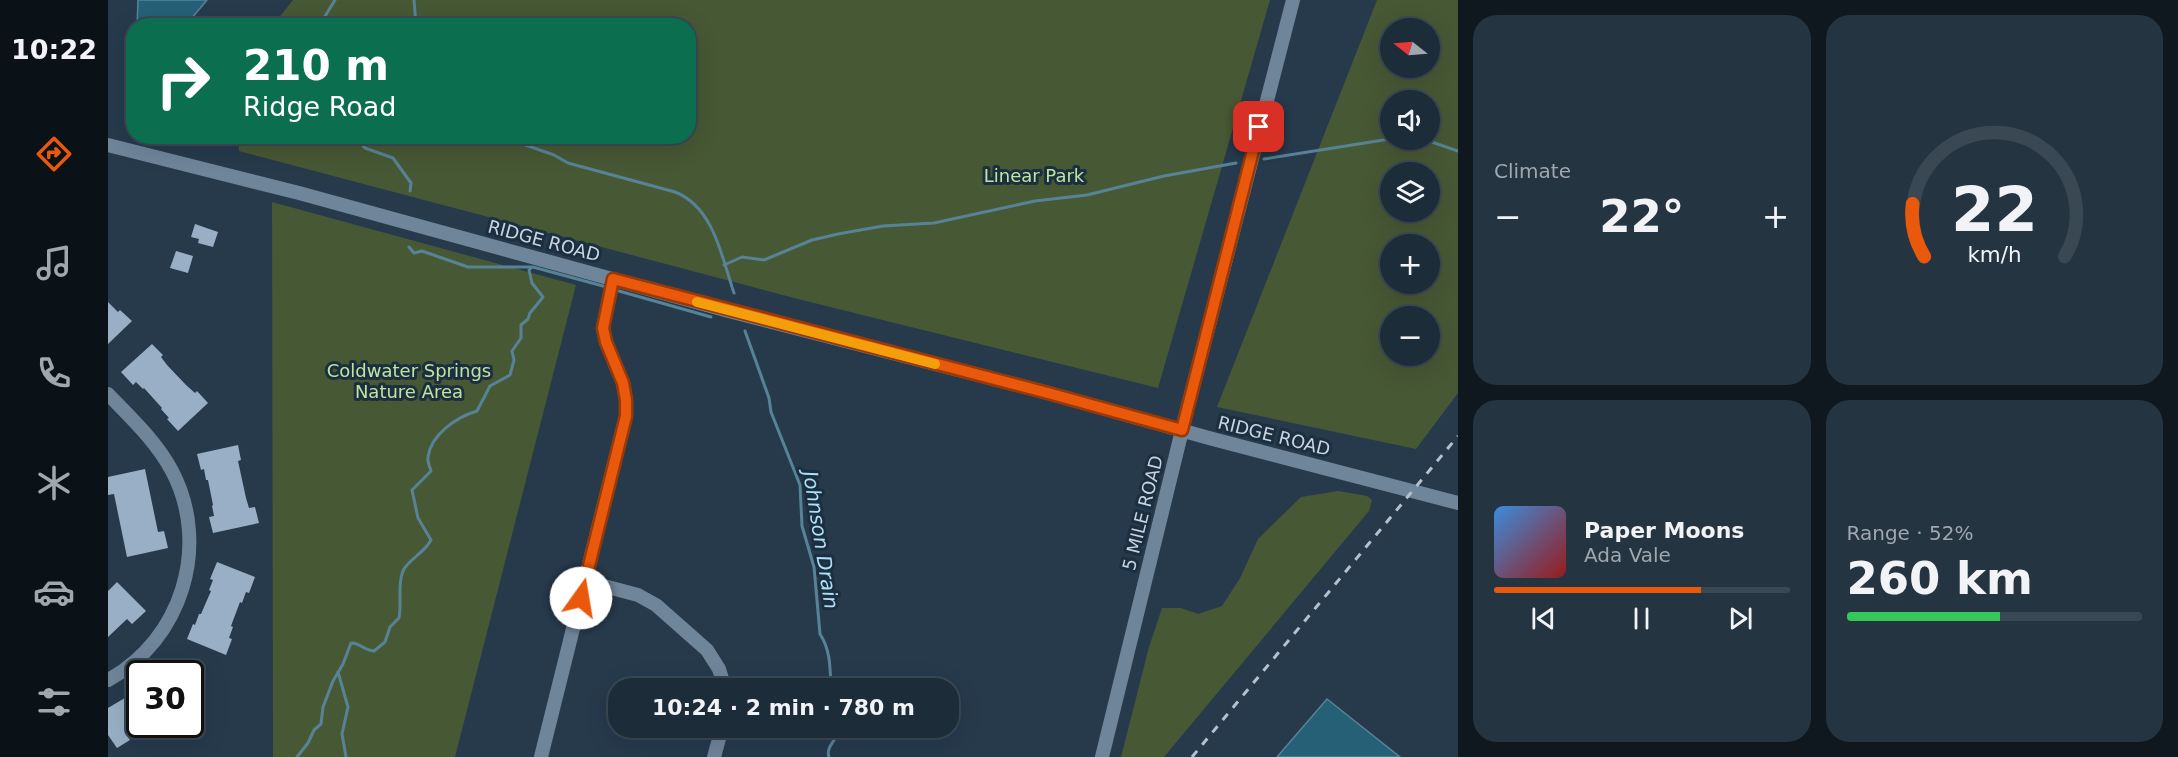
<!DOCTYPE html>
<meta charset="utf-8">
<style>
:root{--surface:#1c2c39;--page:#253441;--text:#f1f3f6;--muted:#a0a7ae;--line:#3a4853;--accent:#ea580c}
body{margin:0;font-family:"DejaVu Sans",sans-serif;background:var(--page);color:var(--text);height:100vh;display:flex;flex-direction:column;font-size:22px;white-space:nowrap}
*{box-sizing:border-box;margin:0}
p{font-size:20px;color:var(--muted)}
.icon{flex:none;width:33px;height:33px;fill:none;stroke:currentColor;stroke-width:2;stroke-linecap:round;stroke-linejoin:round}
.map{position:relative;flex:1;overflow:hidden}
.side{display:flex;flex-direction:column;gap:15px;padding:15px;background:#0f181f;width:720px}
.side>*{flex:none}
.guide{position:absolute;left:18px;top:18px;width:570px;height:126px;border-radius:24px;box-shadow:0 6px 24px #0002,0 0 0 2px var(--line);background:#0b6e4f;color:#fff;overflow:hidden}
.needle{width:39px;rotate:287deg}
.fabs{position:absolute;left:1272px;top:18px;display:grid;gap:12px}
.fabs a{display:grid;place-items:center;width:60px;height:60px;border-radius:50%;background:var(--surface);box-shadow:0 6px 24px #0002,0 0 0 2px var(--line);font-size:30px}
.speed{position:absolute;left:18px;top:660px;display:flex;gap:12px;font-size:30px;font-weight:700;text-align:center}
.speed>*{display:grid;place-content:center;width:78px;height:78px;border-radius:50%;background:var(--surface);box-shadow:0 6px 24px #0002,0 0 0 2px var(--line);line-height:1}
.speed .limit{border:3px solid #111;border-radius:9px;background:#fff;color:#111}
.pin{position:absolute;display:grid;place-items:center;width:51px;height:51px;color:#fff;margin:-26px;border-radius:12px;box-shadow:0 3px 9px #0006}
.me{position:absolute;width:66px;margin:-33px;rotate:13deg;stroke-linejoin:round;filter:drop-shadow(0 0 4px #0008)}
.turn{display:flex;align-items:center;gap:21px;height:126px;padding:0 18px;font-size:27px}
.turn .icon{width:78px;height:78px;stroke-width:2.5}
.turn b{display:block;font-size:42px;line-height:51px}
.big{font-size:45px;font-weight:600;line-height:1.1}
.side .card{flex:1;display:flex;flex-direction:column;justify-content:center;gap:9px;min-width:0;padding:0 21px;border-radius:24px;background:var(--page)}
.side .dial{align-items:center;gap:0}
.dial svg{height:156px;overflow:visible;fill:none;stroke:var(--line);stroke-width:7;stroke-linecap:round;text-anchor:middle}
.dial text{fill:var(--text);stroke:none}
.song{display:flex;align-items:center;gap:18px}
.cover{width:72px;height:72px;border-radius:9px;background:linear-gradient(135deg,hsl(210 70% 55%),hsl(0 70% 35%))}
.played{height:6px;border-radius:3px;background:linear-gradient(90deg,var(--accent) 70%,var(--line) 70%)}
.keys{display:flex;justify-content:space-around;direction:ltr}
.heat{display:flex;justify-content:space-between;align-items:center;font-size:33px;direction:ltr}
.charge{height:9px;border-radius:4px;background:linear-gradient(90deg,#34c759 52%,var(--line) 0)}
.side .tiles{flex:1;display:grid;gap:15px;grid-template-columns:repeat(2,1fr)}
.trip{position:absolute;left:500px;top:678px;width:351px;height:60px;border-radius:24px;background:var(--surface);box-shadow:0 6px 24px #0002,0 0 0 2px var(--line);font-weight:600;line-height:60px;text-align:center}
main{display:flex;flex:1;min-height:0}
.tab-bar{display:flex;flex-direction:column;width:108px;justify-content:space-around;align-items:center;background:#0b1217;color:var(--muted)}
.tab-bar .icon{width:42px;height:42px}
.tab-bar .on{color:var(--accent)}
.tab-bar b{font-size:27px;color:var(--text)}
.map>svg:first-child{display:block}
.green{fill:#475835;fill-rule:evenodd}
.water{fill:#266077;stroke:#578396;stroke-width:1.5}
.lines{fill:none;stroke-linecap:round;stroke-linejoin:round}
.stream{stroke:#578396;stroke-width:3}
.building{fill:#98afc5}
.minor{stroke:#6f859a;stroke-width:14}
.rail{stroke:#b4c1ce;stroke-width:3;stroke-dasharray:8 8;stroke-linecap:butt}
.route-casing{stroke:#983908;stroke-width:15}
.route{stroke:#ea580c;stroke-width:10}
.slow{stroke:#f59e0b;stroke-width:10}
.labels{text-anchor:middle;stroke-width:6;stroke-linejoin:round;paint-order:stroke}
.park-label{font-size:18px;fill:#c1e39c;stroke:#1c2f41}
.street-label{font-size:18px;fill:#c8d4e0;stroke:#1c2f41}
.water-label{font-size:20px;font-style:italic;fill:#addff6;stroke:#1c2f41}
</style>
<main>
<nav class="tab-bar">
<b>10:22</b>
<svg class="icon on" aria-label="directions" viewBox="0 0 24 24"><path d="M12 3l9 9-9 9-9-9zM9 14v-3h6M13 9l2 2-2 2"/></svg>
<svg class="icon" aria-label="music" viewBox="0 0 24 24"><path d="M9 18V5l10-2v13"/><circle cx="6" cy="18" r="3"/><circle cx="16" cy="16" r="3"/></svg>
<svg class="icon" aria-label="phone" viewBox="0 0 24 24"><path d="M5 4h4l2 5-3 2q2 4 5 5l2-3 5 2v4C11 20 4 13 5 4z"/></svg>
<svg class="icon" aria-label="climate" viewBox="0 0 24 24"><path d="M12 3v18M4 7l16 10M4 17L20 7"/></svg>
<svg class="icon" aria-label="car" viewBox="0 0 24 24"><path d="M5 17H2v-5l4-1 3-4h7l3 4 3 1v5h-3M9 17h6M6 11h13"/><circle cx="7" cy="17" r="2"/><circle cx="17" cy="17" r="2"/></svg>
<svg class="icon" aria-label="filters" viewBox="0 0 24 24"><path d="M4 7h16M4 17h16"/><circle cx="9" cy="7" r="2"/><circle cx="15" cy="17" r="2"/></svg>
</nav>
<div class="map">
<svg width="1350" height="757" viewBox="0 0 1350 757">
<rect width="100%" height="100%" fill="#263a4c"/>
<g class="green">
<polygon points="185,0 1162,0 1050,388 690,299 131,151 130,137 580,136 580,26 165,25"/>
<path d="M1269,0H1350V393L1308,449L1109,407ZM1322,28V68H1282V28ZM1322,100V140H1282V100ZM1322,172V212H1282V172ZM1322,244V284H1282V244ZM1322,316V356H1282V316Z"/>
<polygon points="164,202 468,285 347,757 165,757"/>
<polygon points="1230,491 1259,496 1264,500 1261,511 1056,757 1013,757 1041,647 1054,608 1073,608 1090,614 1114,606 1132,578 1150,539 1193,497"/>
</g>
<g class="water">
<polygon points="30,0 99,0 78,25 29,26"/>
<polygon points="1219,699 1292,757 1169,757"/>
</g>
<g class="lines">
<g class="stream">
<polyline points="306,0 308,26"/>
<polyline points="211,26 227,0"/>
<polyline points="247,136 257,148 285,158 303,183 302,191"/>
<path d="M392,136L446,155L460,163L567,192C606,207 614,258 626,293"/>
<polyline points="1318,140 1350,151"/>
<polyline points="1156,159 1282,139"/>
<polyline points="301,247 306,253 314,251 360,267 425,267 495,286"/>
<polyline points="616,265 634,257 656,260 704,240 730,234 775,226 826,223 927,201 979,195 1056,176 1128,163"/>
<polyline points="511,291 603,317"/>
<path d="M637,331L661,398L663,412L692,485L694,526L706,567L712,634C723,651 722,669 723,688"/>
<polyline points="230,672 240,707 234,734 238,757"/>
<path d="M189,757L200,743L206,730L213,724L215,707L225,681L235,664L243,643C251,642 257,651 266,651L277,642L282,627L291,618C294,604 289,582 296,569C303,558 317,552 323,540L310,518L304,490L323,471C322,467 319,462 320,457C323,434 349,417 369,411L382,386L402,375L406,360L404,351L413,338V325L420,319L422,313L435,297L424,283L421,270L423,268"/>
<path d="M721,757C717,746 731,738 732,728"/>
</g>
</g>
<g class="building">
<polygon points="87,224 110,232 105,247 90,243 91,239 83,237"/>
<polygon points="68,251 85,256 80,273 62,268"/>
<polygon points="0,302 10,312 12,310 24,321 0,344"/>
<polygon points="44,344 55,355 53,357 59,365 78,385 87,393 89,391 100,403 70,431 59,419 61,418 53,409 54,408 36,388 35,389 28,382 25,385 13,372"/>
<polygon points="130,445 133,460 130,461 138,498 141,508 147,507 151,523 105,533 101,517 106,516 104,506 105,505 100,480 98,480 96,469 93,470 89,454"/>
<polygon points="37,469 50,532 56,531 60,548 19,557 6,494 0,495 0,477"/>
<polygon points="109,562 147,577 141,593 138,592 134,603 132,602 123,626 125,627 121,638 124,639 118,655 79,639 85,624 87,625 91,614 93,614 103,591 101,590 105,580 102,579"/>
<polygon points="9,582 38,611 24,624 19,619 0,637 0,591"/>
<polygon points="32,689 32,727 20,737 22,740 9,748 0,735 0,708"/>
</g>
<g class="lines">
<g class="minor">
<polyline points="0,145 191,193 617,310 940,393 1101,438 1350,503"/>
<path d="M0,394C23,418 48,441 64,471C103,545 74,640 0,680"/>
<polyline points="477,581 530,595 548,605 599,650 611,669 617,688"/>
<polyline points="433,757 518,416 518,400 515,383 498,342 495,328 505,279"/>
<polyline points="606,757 614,728"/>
<polyline points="994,757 1080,406 1185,0"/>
</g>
<polyline class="rail" points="1084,757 1350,436"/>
</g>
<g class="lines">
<g class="route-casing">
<polyline id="route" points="473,598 518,416 518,400 515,383 498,342 495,328 505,279 940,393 1074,430 1151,127"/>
</g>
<use href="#route" class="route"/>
<polyline class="slow" points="589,302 827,364"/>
</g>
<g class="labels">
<g class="park-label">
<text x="926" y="182">Linear Park</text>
<text x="301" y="377">Coldwater Springs<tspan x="301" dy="21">Nature Area</tspan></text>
</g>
<g class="street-label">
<text transform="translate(436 241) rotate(15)" y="6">RIDGE ROAD</text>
<text transform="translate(1166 436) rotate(14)" y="6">RIDGE ROAD</text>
<text transform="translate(1035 513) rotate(-76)" y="6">5 MILE ROAD</text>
</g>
<g class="water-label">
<text transform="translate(713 540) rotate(81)" y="7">Johnson Drain</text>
</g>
</g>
</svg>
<div class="fabs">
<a><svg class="needle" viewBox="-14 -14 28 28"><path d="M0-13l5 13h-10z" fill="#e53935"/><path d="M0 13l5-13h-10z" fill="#a0a7ae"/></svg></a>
<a><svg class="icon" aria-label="sound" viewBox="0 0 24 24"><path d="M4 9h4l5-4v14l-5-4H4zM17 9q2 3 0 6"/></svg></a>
<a><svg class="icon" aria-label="layers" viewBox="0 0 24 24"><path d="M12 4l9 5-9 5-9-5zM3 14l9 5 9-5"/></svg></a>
<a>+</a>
<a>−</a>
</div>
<div class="speed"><div class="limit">30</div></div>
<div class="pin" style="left:1151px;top:127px;background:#d93025"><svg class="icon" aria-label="arrive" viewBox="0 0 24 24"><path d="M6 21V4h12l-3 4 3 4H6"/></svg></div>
<svg class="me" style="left:473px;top:598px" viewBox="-20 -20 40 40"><circle r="19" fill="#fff"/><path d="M0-13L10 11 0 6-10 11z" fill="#ea580c"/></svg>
<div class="trip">10:24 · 2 min · 780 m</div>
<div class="guide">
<div class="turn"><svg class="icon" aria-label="right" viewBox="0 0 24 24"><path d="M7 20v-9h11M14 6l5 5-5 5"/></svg><div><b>210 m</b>Ridge Road</div></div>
</div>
</div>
<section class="side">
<div class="tiles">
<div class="card"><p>Climate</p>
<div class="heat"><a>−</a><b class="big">22°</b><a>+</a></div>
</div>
<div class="card dial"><svg viewBox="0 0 100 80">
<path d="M14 69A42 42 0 1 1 86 69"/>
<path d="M14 69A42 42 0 0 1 8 42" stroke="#ea580c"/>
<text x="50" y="56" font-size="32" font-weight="700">22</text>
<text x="50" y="72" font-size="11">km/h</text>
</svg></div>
<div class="card">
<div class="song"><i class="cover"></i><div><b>Paper Moons</b><p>Ada Vale</p></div></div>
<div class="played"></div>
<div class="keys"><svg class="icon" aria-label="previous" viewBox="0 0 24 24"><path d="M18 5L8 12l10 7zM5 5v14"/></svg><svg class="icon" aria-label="pause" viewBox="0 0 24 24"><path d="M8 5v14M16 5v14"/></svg><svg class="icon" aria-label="next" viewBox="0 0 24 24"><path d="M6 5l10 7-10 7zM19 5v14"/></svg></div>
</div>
<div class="card"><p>Range · 52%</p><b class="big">260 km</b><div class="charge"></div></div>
</div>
</section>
</main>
